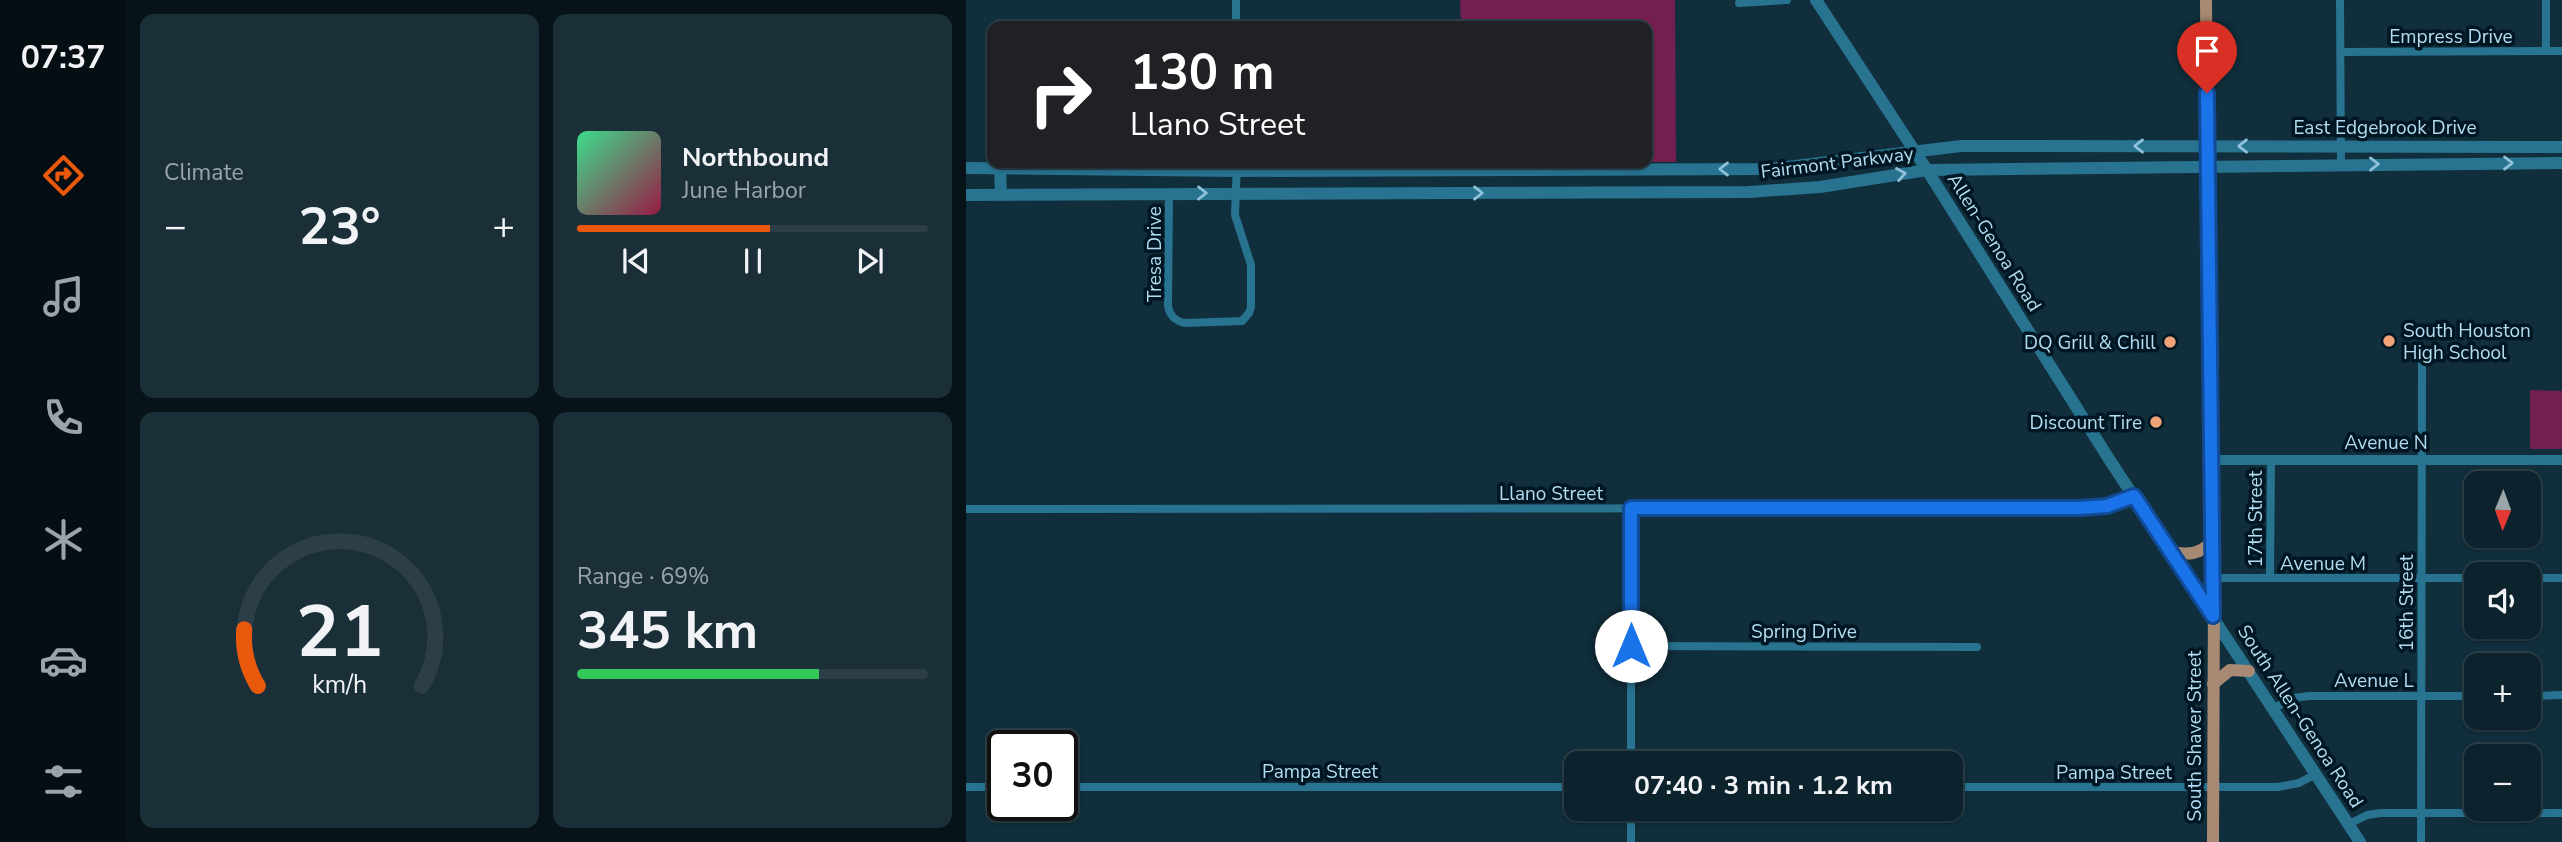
<!DOCTYPE html>
<meta charset="utf-8">
<style>
:root{--surface:#0c222c;--page:#1a2f38;--text:#f1f3f6;--muted:#9aa4a9;--line:#2c3f48;--accent:#ea580c}
body{margin:0;font-family:"Nunito Sans",sans-serif;background:var(--page);color:var(--text);height:100vh;display:flex;flex-direction:column;font-size:26px;white-space:nowrap}
*{box-sizing:border-box;margin:0}
p{font-size:23px;color:var(--muted)}
.icon{flex:none;width:38px;height:38px;fill:none;stroke:currentColor;stroke-width:2;stroke-linecap:round;stroke-linejoin:round}
.map{position:relative;flex:1;overflow:hidden}
.sheet{display:flex;flex-direction:column;gap:14px;padding:14px;background:#071318;width:840px}
.sheet>*{flex:none}
.top-card{position:absolute;left:21px;top:21px;width:665px;height:147px;border-radius:14px;box-shadow:0 2px 5px #0004,0 0 0 2px var(--line);background:#202124;color:#fff;overflow:hidden}
.needle{width:46px;rotate:181deg}
.controls{position:absolute;left:1498px;top:471px;display:grid;gap:14px}
.controls a{display:grid;place-items:center;width:77px;height:77px;border-radius:14px;background:var(--surface);box-shadow:0 2px 5px #0004,0 0 0 2px var(--line);font-size:35px}
.speed{position:absolute;left:21px;top:730px;display:flex;gap:14px;font-size:35px;font-weight:700;text-align:center}
.speed>*{display:grid;place-content:center;width:91px;height:91px;border-radius:50%;background:var(--surface);box-shadow:0 2px 5px #0004,0 0 0 2px var(--line);line-height:1}
.speed .limit{border:4px solid #111;border-radius:10px;background:#fff;color:#111}
.pin{position:absolute;display:grid;place-items:center;width:60px;height:60px;color:#fff;margin:-72px -30px;border-radius:50% 50% 50% 0;rotate:-45deg;box-shadow:0 0 7px #0007}
.pin .icon{rotate:45deg}
.me{position:absolute;width:77px;margin:-38px;rotate:0deg;stroke-linejoin:round;filter:drop-shadow(0 0 5px #0008)}
.turn{display:flex;align-items:center;gap:24px;height:147px;padding:0 28px;font-size:32px}
.turn .icon{width:91px;height:91px;stroke-width:2.5}
.turn b{display:block;font-size:49px;line-height:60px}
.big{font-size:52px;font-weight:700;line-height:1.1}
.sheet .widget{flex:1;display:flex;flex-direction:column;justify-content:center;gap:10px;min-width:0;padding:0 24px;border-radius:14px;background:var(--page)}
.sheet .dial{align-items:center;gap:0}
.dial svg{height:182px;overflow:visible;fill:none;stroke:var(--line);stroke-width:7;stroke-linecap:round;text-anchor:middle}
.dial text{fill:var(--text);stroke:none}
.song{display:flex;align-items:center;gap:21px}
.cover{width:84px;height:84px;border-radius:10px;background:linear-gradient(135deg,hsl(150 70% 55%),hsl(340 70% 35%))}
.played{height:7px;border-radius:4px;background:linear-gradient(90deg,var(--accent) 55%,var(--line) 55%)}
.keys{display:flex;justify-content:space-around;direction:ltr}
.heat{display:flex;justify-content:space-between;align-items:center;font-size:38px;direction:ltr}
.charge{height:10px;border-radius:5px;background:linear-gradient(90deg,#34c759 69%,var(--line) 0)}
.sheet .tiles{flex:1;display:grid;gap:14px;grid-template-columns:repeat(2,1fr)}
.trip{position:absolute;left:598px;top:751px;width:399px;height:70px;border-radius:14px;background:var(--surface);box-shadow:0 2px 5px #0004,0 0 0 2px var(--line);font-weight:700;line-height:70px;text-align:center}
main{display:flex;flex:1;min-height:0}
.tab-bar{display:flex;flex-direction:column;width:126px;justify-content:space-around;align-items:center;background:#050e12;color:var(--muted)}
.tab-bar .icon{width:49px;height:49px}
.tab-bar .active{color:var(--accent)}
.tab-bar b{font-size:32px;color:var(--text)}
.map>svg:first-child{display:block}
.green{fill:#731f50}
.lines{fill:none;stroke-linecap:round;stroke-linejoin:round}
.minor{stroke:#287390;stroke-width:8}
.tertiary{stroke:#287390;stroke-width:10}
.secondary{stroke:#287390;stroke-width:12}
.primary{stroke:#a88973;stroke-width:12}
.oneway{stroke:#8fc2d9}
.route-casing{stroke:#114b97;stroke-width:18}
.route{stroke:#1a73e8;stroke-width:12}
.poi-dot{fill:#f0a279;stroke:#001622;stroke-width:2.5}
.labels{text-anchor:middle;stroke-width:7;stroke-linejoin:round;paint-order:stroke}
.street-label{font-size:19px;fill:#b1dcf1;stroke:#001622}
.poi-label{font-size:19px;fill:#b1dcf1;stroke:#001622;text-anchor:end}
</style>
<main>
<nav class="tab-bar">
<b>07:37</b>
<svg class="icon active" aria-label="directions" viewBox="0 0 24 24"><path d="M12 3l9 9-9 9-9-9zM9 14v-3h6M13 9l2 2-2 2"/></svg>
<svg class="icon" aria-label="music" viewBox="0 0 24 24"><path d="M9 18V5l10-2v13"/><circle cx="6" cy="18" r="3"/><circle cx="16" cy="16" r="3"/></svg>
<svg class="icon" aria-label="phone" viewBox="0 0 24 24"><path d="M5 4h4l2 5-3 2q2 4 5 5l2-3 5 2v4C11 20 4 13 5 4z"/></svg>
<svg class="icon" aria-label="climate" viewBox="0 0 24 24"><path d="M12 3v18M4 7l16 10M4 17L20 7"/></svg>
<svg class="icon" aria-label="car" viewBox="0 0 24 24"><path d="M5 17H2v-5l4-1 3-4h7l3 4 3 1v5h-3M9 17h6M6 11h13"/><circle cx="7" cy="17" r="2"/><circle cx="17" cy="17" r="2"/></svg>
<svg class="icon" aria-label="filters" viewBox="0 0 24 24"><path d="M4 7h16M4 17h16"/><circle cx="9" cy="7" r="2"/><circle cx="15" cy="17" r="2"/></svg>
</nav>
<section class="sheet">
<div class="tiles">
<div class="widget"><p>Climate</p>
<div class="heat"><a>−</a><b class="big">23°</b><a>+</a></div>
</div>
<div class="widget">
<div class="song"><i class="cover"></i><div><b>Northbound</b><p>June Harbor</p></div></div>
<div class="played"></div>
<div class="keys"><svg class="icon" aria-label="previous" viewBox="0 0 24 24"><path d="M18 5L8 12l10 7zM5 5v14"/></svg><svg class="icon" aria-label="pause" viewBox="0 0 24 24"><path d="M8 5v14M16 5v14"/></svg><svg class="icon" aria-label="next" viewBox="0 0 24 24"><path d="M6 5l10 7-10 7zM19 5v14"/></svg></div>
</div>
<div class="widget dial"><svg viewBox="0 0 100 80">
<path d="M14 69A42 42 0 1 1 86 69"/>
<path d="M14 69A42 42 0 0 1 8 44" stroke="#ea580c"/>
<text x="50" y="56" font-size="32" font-weight="700">21</text>
<text x="50" y="72" font-size="11">km/h</text>
</svg></div>
<div class="widget"><p>Range · 69%</p><b class="big">345 km</b><div class="charge"></div></div>
</div>
</section>
<div class="map">
<svg width="1596" height="842" viewBox="0 0 1596 842">
<rect width="100%" height="100%" fill="#102e3b"/>
<g class="green">
<polygon points="494,0 709,0 710,162 681,162 681,26 495,26"/>
<polygon points="1564,390 1596,391 1596,449 1564,449"/>
</g>
<g class="lines">
<g class="minor">
<polyline points="1374,0 1375,165"/>
<polyline points="773,3 821,0"/>
<polyline points="270,26 270,0"/>
<polyline points="1580,51 1580,0"/>
<polyline points="1375,52 1596,51"/>
<path d="M203,194L202,306C204,316 209,321 219,323L276,321L283,313L285,307V265L269,215L271,163"/>
<polyline points="0,509 1113,508 1141,506 1168,496"/>
<polyline points="1246,578 1510,578"/>
<polyline points="1304,578 1305,460"/>
<polyline points="1563,578 1596,578"/>
<polyline points="665,646 1011,647"/>
<polyline points="1563,696 1596,695"/>
<polyline points="1308,708 1327,698 1343,696 1510,696"/>
<polyline points="665,763 665,508"/>
<polyline points="0,787 37,787"/>
<polyline points="96,787 611,787"/>
<polyline points="985,787 1312,787 1333,783 1350,774"/>
<polyline points="1383,824 1401,815 1415,813 1596,813"/>
<polyline points="665,842 665,808"/>
<polyline points="1455,842 1456,364"/>
</g>
<polyline class="tertiary" points="1245,460 1596,460"/>
<g class="secondary">
<polyline points="850,0 961,170 1143,459 1394,842"/>
<polyline points="0,168 271,171 803,169 995,146 1596,147"/>
<polyline points="34,168 35,195"/>
<polyline points="0,195 783,192 854,187 961,170 1596,163"/>
</g>
<g class="primary">
<polyline points="1240,0 1243,398 1248,591 1247,842"/>
<path d="M1205,552C1223,555 1232,555 1246,542"/>
<polyline points="1247,684 1264,670 1283,671"/>
</g>
</g>
<defs><path id="oneway-chevron" d="M-2-3.5L2.5 0L-2 3.5" fill="none" stroke-width="1.6" stroke-linecap="round" stroke-linejoin="round" transform="scale(1.75)"/></defs>
<g class="oneway">
<use href="#oneway-chevron" transform="translate(1173 146) rotate(-180)"/>
<use href="#oneway-chevron" transform="translate(1277 146) rotate(179)"/>
<use href="#oneway-chevron" transform="translate(1542 163)"/>
<use href="#oneway-chevron" transform="translate(1408 164) rotate(-1)"/>
<use href="#oneway-chevron" transform="translate(758 169) rotate(180)"/>
<use href="#oneway-chevron" transform="translate(935 174) rotate(-10)"/>
<use href="#oneway-chevron" transform="translate(236 193)"/>
<use href="#oneway-chevron" transform="translate(512 193)"/>
</g>
<g class="lines">
<g class="route-casing">
<polyline id="route" points="665,646 665,508 1113,508 1141,506 1168,496 1247,616 1241,93"/>
</g>
<use href="#route" class="route"/>
</g>
<g class="poi-dot">
<circle cx="1423" cy="341" r="7"/>
<circle cx="1204" cy="342" r="7"/>
<circle cx="1190" cy="422" r="7"/>
</g>
<g class="labels">
<g class="street-label">
<text x="1485" y="43">Empress Drive</text>
<text x="1419" y="134">East Edgebrook Drive</text>
<text transform="translate(871 162) rotate(-7)" y="7">Fairmont Parkway</text>
<text transform="translate(1029 242) rotate(58)" y="7">Allen-Genoa Road</text>
<text transform="translate(188 254) rotate(-90)" y="7">Tresa Drive</text>
<text x="1420" y="449">Avenue N</text>
<text x="585" y="500">Llano Street</text>
<text transform="translate(1289 519) rotate(-90)" y="7">17th Street</text>
<text x="1357" y="570">Avenue M</text>
<text transform="translate(1440 603) rotate(-90)" y="7">16th Street</text>
<text x="838" y="638">Spring Drive</text>
<text x="1408" y="687">Avenue L</text>
<text transform="translate(1335 716) rotate(57)" y="7">South Allen-Genoa Road</text>
<text transform="translate(1228 736) rotate(-90)" y="7">South Shaver Street</text>
<text x="354" y="778">Pampa Street</text>
<text x="1148" y="779">Pampa Street</text>
</g>
<g class="poi-label">
<text x="1437" y="337" text-anchor="start">South Houston<tspan x="1437" dy="22">High School</tspan></text>
<text x="1190" y="349">DQ Grill &amp; Chill</text>
<text x="1176" y="429">Discount Tire</text>
</g>
</g>
</svg>
<div class="controls">
<a><svg class="needle" viewBox="-14 -14 28 28"><path d="M0-13l5 13h-10z" fill="#e53935"/><path d="M0 13l5-13h-10z" fill="#9aa4a9"/></svg></a>
<a><svg class="icon" aria-label="sound" viewBox="0 0 24 24"><path d="M4 9h4l5-4v14l-5-4H4zM17 9q2 3 0 6"/></svg></a>
<a>+</a>
<a>−</a>
</div>
<div class="speed"><div class="limit">30</div></div>
<div class="pin" style="left:1241px;top:93px;background:#d93025"><svg class="icon" aria-label="arrive" viewBox="0 0 24 24"><path d="M6 21V4h12l-3 4 3 4H6"/></svg></div>
<svg class="me" style="left:665px;top:646px" viewBox="-20 -20 40 40"><circle r="19" fill="#fff"/><path d="M0-13L10 11 0 6-10 11z" fill="#1a73e8"/></svg>
<div class="trip">07:40 · 3 min · 1.2 km</div>
<div class="top-card">
<div class="turn"><svg class="icon" aria-label="right" viewBox="0 0 24 24"><path d="M7 20v-9h11M14 6l5 5-5 5"/></svg><div><b>130 m</b>Llano Street</div></div>
</div>
</div>
</main>
